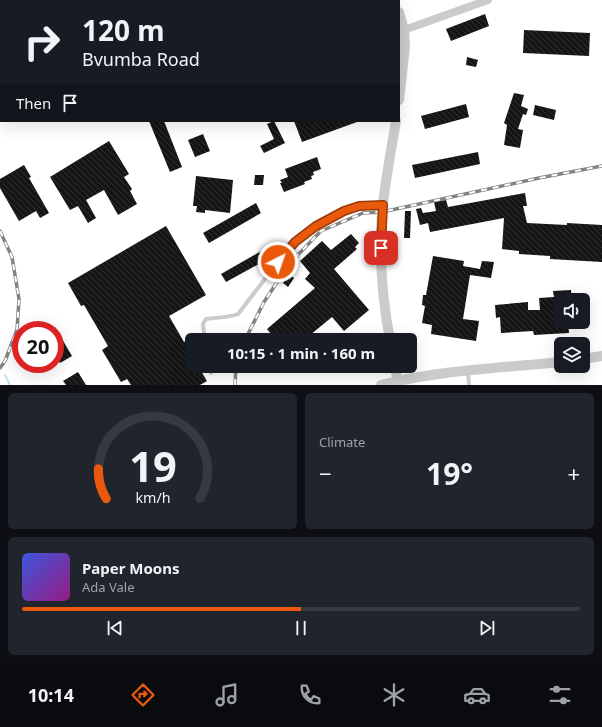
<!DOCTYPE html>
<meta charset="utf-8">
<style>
:root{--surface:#171b24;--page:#20242c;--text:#f1f3f6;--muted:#9ea1a6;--line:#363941;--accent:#ea580c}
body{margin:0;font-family:"Noto Sans",sans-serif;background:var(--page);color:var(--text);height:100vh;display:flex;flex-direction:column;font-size:15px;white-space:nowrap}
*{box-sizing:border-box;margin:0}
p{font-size:13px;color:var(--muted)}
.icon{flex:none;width:22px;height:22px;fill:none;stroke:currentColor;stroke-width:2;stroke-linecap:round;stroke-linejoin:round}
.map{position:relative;height:385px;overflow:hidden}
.sheet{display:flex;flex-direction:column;gap:8px;padding:8px;background:#0d0f14;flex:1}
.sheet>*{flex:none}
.hud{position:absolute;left:0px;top:0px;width:400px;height:122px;box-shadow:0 4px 16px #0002;background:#171b24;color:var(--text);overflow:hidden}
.fabs{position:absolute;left:554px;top:293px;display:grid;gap:8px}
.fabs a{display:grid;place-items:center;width:36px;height:36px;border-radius:6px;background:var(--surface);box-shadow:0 4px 16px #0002;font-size:20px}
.speed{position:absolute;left:12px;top:321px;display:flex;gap:8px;font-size:20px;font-weight:700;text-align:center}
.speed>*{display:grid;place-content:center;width:52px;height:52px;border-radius:50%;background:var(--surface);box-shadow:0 4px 16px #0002;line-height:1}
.speed .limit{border:6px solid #d22;background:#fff;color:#111}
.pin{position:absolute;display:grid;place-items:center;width:34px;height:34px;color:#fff;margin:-17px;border-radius:8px;box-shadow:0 2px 6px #0006}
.me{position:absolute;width:44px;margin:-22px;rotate:41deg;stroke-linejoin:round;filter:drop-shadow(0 0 3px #0008)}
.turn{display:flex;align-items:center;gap:14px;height:84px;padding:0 16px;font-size:18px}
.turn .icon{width:52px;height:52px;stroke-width:2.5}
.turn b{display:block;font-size:28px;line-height:34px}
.then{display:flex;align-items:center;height:38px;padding:0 16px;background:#0003;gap:8px;font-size:15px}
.big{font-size:30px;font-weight:700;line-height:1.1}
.sheet .tile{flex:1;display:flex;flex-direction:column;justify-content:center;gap:6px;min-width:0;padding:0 14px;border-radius:6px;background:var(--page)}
.sheet .dial{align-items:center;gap:0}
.dial svg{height:104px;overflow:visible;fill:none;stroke:var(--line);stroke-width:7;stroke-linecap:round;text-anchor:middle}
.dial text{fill:var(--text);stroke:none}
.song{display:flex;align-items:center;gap:12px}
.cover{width:48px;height:48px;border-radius:6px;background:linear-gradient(135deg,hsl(230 70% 55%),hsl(310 70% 35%))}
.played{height:4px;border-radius:2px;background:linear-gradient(90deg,var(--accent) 50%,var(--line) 50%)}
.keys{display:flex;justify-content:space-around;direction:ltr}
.heat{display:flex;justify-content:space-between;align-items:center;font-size:22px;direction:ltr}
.sheet .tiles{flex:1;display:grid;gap:8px;grid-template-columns:1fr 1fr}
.tile:last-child{grid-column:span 2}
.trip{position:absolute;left:185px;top:333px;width:232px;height:40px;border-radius:6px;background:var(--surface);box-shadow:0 4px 16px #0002;font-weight:700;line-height:40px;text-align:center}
.menu{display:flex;height:64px;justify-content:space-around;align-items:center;background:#090b0e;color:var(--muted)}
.menu .icon{width:28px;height:28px}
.menu .current{color:var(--accent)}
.menu b{font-size:18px;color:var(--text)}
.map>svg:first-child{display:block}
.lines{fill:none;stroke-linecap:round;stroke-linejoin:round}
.stream{stroke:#c9ddeb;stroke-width:2}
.building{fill:url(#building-back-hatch)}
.service{stroke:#cbcbcb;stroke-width:4}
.minor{stroke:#cbcbcb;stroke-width:8}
.tertiary{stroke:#cbcbcb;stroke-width:10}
.rail-casing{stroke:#838383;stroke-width:3.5}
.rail{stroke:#fff;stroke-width:2;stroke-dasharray:6;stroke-linecap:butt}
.route-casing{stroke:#983908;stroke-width:10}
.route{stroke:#ea580c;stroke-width:7}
</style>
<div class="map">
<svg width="602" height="385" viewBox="0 0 602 385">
<defs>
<pattern id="building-back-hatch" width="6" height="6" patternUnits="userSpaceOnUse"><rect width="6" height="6" fill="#151515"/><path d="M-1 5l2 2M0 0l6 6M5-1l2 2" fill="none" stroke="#2f2f2f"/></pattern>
</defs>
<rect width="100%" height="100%" fill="#fff"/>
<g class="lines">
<polyline class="stream" points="5,375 10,385"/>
</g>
<g class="building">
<polygon points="485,14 489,26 451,41 446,29"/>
<polygon points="524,30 590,33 589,56 523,53"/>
<polygon points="467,57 478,60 476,67 466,65"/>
<polygon points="514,93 524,95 521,106 528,109 526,115 523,114 518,129 523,130 520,148 504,145 507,125 504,123"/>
<polygon points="466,104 469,117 425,129 421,116"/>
<polygon points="535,105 556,110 554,120 533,115"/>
<polygon points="149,121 164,121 182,167 170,172"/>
<polygon points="274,121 285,143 264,153 260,146 274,139 267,124"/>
<polygon points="294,121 357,121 357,122 302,142"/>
<polygon points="203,134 210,151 195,157 188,140"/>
<polygon points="109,141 129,174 124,177 132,189 130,191 137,204 118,215 104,190 86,200 96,218 88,223 78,206 70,210 50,177"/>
<polygon points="478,152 480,164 415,178 412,165"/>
<polygon points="317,157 321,169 313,172 314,175 311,176 312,179 304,182 305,184 284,192 280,183 282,183 280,180 288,177 285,169"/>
<polygon points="24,165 31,177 29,178 49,213 40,218 36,211 19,221 0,188 0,179"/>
<polygon points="255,175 264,175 263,185 254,185"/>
<polygon points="196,176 233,180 230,213 205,210 205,213 196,212 197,206 193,206"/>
<polygon points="525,193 527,206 523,206 527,223 567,225 567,223 602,225 602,262 550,259 550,256 519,254 519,251 502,249 504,218 430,232 428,223 420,225 416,209 421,208 423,213 436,211 434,202 446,200 448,207"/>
<polygon points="256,203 261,213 209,243 203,233"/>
<polygon points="405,211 411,211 410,238 404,238"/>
<polygon points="166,226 206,295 169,316 184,342 192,337 192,366 198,366 207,381 200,385 131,385 127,379 121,382 102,350 108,346 84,305 81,306 68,283"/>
<polygon points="351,234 359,243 355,247 357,249 334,269 369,310 344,331 332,317 304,340 276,340 267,329 315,288 305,279 310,273 300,261 322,241 331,250"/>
<polygon points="263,250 268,259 226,282 221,274"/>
<polygon points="433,256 464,261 463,266 480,269 482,261 494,262 491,278 470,275 463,319 479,321 476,341 431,334 432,325 422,323 425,306 422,305 423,295 426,295"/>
<polygon points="289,274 294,278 288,287 283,283"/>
<polygon points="571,290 572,300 561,300 561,322 568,322 569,333 534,335 533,331 501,333 500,317 496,318 495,305 528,302 528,310 540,310 539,298 554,297 553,291"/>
<polygon points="55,327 72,356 60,363 55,355"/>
<polygon points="78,372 86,385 66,385 63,381"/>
</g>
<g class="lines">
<g class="service">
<path d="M205,340L203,324L206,319C218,317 228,318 238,314L278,262L295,242L316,226L344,211L359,206L383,205"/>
<polyline points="210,366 211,373"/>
<polyline points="468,371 469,385"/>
</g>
<polyline class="minor" points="404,30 488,0"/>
<g class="tertiary">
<polyline points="395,0 395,1"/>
<polyline points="399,12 404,30 405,46 399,100"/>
<path d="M390,340C382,298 379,255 382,212C385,182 391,151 396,121"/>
<polyline points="583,359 602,356"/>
<polyline points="395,366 398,385"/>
<path d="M381,385C440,370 501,368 561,362"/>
</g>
<g class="rail-casing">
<g id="rail">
<polyline points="0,231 12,257 19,299 17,330 5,361 0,368"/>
<polyline points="245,340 264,302 289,264 321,231 363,213 382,212 539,178 602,166"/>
<polyline points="235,385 236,366"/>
</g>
</g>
<use href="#rail" class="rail"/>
</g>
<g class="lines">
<g class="route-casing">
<polyline id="route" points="278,262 295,242 316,226 344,211 359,206 383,205 381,248"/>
</g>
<use href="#route" class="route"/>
</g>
</svg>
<div class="fabs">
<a><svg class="icon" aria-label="sound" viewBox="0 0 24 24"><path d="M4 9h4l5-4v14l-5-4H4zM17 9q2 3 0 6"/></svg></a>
<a><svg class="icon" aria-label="layers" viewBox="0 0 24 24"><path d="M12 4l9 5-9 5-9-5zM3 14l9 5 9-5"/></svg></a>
</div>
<div class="speed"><div class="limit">20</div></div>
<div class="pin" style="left:381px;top:248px;background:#d93025"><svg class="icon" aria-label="arrive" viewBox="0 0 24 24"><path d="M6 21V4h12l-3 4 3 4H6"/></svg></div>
<svg class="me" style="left:278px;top:262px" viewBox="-20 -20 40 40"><circle r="17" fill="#ea580c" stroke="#fff" stroke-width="3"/><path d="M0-11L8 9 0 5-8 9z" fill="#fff"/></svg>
<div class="trip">10:15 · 1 min · 160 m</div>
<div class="hud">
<div class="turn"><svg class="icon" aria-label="right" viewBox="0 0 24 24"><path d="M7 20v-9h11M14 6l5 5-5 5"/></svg><div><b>120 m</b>Bvumba Road</div></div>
<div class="then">Then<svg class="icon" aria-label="arrive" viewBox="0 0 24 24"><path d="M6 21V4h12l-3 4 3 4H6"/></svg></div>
</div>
</div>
<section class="sheet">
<div class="tiles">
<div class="tile dial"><svg viewBox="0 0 100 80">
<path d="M14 69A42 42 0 1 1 86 69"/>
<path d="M14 69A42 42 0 0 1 8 46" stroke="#ea580c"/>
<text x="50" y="56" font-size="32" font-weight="700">19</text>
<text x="50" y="72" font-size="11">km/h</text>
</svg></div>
<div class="tile"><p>Climate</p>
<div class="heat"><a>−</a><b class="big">19°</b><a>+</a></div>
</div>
<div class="tile">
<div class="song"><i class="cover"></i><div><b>Paper Moons</b><p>Ada Vale</p></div></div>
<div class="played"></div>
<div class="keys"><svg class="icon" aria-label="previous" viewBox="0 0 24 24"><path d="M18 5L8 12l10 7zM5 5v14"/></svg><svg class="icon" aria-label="pause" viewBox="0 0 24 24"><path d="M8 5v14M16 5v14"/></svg><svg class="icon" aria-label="next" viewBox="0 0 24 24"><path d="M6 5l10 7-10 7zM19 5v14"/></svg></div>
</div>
</div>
</section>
<nav class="menu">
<b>10:14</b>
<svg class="icon current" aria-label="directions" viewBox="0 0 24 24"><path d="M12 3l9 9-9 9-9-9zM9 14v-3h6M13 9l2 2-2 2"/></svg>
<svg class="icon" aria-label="music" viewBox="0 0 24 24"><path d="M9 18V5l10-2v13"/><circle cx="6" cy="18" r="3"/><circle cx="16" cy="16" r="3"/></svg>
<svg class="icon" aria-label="phone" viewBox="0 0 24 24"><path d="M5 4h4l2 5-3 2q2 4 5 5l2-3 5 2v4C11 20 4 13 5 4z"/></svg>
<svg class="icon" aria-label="climate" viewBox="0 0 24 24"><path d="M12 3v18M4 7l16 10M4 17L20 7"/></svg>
<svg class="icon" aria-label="car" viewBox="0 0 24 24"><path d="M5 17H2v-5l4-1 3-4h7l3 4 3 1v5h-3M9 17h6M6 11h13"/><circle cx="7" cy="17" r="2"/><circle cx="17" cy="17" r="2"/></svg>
<svg class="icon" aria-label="filters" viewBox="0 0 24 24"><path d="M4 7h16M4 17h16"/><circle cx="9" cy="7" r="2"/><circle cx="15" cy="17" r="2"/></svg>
</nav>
